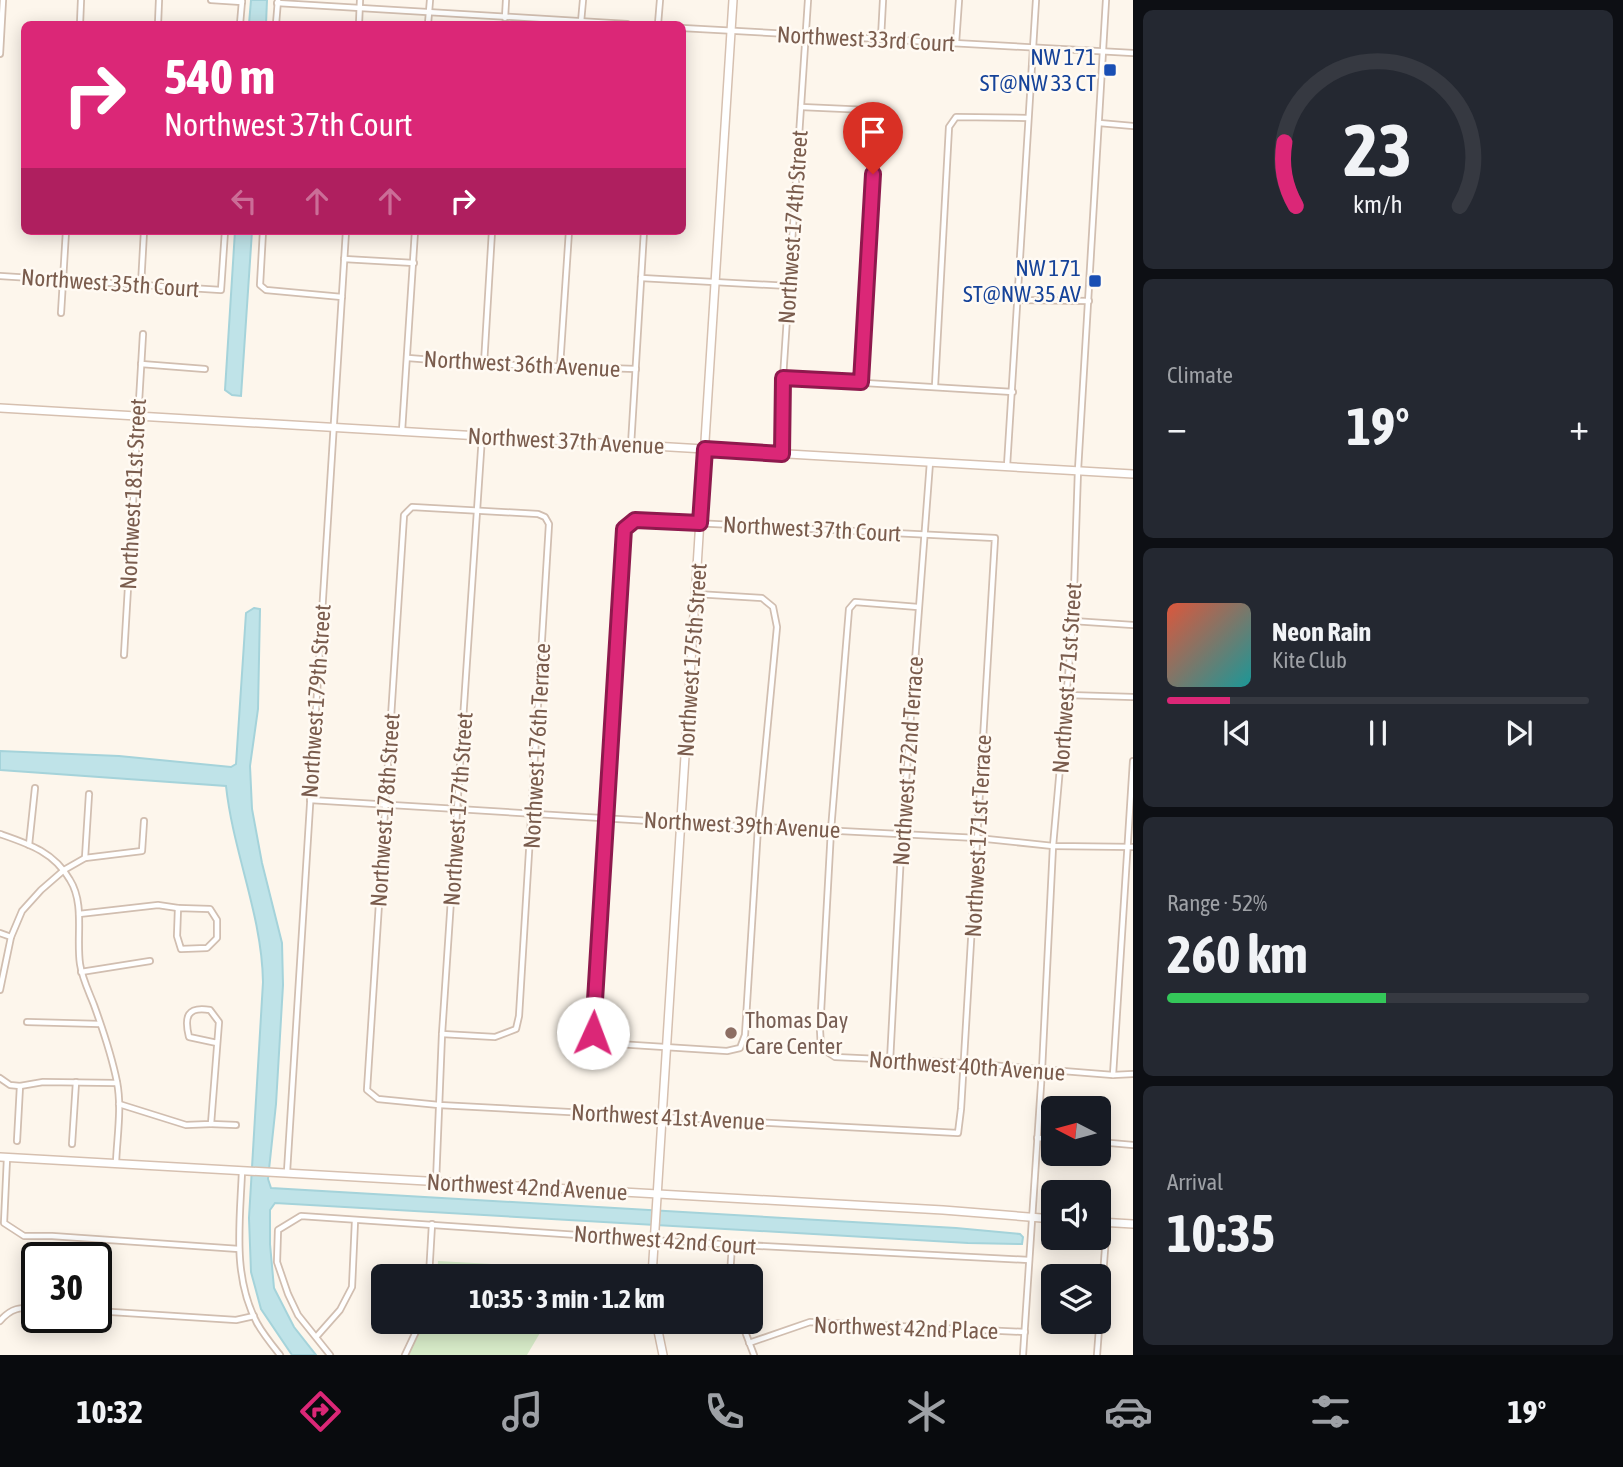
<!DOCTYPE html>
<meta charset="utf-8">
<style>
:root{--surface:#171b24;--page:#242831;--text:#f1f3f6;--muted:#9ea1a6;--line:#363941;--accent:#db2777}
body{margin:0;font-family:"Asap Condensed",sans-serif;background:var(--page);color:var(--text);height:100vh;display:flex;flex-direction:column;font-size:26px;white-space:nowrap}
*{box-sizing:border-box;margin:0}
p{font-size:23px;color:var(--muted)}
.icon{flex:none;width:38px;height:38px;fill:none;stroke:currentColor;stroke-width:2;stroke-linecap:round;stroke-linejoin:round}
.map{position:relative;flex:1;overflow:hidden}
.drawer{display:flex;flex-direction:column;gap:10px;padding:10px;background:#0d0f14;width:490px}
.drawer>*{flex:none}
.banner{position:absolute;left:21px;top:21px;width:665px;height:214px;border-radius:10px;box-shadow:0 4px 18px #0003;background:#db2777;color:#fff;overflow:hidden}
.needle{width:46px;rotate:276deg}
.buttons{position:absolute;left:1041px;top:1096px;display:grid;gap:14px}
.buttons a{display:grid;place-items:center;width:70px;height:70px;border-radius:10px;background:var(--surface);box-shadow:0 4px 18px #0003;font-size:35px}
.speed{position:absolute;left:21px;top:1242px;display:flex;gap:14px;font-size:35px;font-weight:700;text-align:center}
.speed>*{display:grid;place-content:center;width:91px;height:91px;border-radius:50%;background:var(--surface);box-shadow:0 4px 18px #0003;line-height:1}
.speed .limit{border:4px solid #111;border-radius:10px;background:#fff;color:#111}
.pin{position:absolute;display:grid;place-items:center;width:60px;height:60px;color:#fff;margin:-72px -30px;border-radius:50% 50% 50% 0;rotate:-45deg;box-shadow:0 0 7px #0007}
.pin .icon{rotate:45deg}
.me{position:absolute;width:77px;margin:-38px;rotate:2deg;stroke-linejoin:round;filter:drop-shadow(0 0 5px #0008)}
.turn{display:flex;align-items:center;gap:24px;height:147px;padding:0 28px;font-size:32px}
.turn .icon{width:91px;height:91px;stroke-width:2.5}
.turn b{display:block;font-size:49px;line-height:60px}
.lanes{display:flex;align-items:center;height:66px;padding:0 28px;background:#0003;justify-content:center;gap:35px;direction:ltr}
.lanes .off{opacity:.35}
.big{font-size:52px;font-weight:700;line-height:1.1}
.drawer .tile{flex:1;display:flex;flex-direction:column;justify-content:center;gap:10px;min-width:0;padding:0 24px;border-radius:10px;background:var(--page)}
.drawer .dial{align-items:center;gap:0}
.dial svg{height:182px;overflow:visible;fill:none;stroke:var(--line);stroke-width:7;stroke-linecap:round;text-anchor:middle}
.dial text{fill:var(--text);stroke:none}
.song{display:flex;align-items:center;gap:21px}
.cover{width:84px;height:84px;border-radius:10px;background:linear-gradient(135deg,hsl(10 70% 55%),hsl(180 70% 35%))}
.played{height:7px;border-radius:4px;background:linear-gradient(90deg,var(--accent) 15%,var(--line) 15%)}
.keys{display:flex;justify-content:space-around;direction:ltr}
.heat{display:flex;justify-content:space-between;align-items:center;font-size:38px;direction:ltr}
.charge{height:10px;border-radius:5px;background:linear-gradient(90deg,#34c759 52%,var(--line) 0)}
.trip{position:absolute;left:371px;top:1264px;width:392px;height:70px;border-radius:10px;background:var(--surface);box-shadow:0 4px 18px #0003;font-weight:700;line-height:70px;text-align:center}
.tab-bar{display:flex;height:112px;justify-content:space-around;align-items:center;background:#090b0e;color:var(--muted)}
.tab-bar .icon{width:49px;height:49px}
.tab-bar .selected{color:var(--accent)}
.tab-bar b{font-size:32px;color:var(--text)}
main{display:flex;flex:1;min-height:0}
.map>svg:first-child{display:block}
.green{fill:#d8ecc9}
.water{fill:#bfe3e8;stroke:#a5d3da;stroke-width:2}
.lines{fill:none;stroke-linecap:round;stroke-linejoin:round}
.street-casing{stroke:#d1beb0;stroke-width:8}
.secondary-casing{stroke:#d6c0b0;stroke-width:10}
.street{stroke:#fff;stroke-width:4.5}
.secondary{stroke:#fff;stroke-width:7}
.route-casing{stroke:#8e194d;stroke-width:18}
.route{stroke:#db2777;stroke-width:12}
.transit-dot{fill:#1a4fb4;stroke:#fffaf3;stroke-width:2.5}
.education-dot{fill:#8d6e63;stroke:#fffaf3;stroke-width:2.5}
.labels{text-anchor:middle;stroke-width:5;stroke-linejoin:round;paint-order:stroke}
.street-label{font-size:23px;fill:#7a5c4d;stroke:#fffaf3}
.transit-label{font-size:23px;fill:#164399;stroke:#fffaf3;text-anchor:end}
.education-label{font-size:23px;fill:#785e54;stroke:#fffaf3;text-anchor:start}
</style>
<main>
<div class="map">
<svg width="1133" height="1355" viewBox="0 0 1133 1355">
<rect width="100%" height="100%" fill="#fdf6ec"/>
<g class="green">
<polygon points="438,1261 578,1269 574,1276 437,1276"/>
<polygon points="425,1321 547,1321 527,1355 408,1355"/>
</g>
<g class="water">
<polygon points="251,0 267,0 266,24 249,24"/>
<polygon points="235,231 252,231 241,396 232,395 225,390"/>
<path d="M254,608L260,609L258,709L250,766L252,809L262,863L282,943L283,985L276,1104L268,1179L271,1188L956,1228L1020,1234L1023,1237L1022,1244L968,1243L275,1203L270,1210V1244L274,1288L294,1327L316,1355H292L261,1309L251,1272L249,1218L263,982C262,915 233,852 226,786L0,770V751L119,756L231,767L236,764L246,613Z"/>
</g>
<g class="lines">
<g class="street-casing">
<g id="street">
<polyline points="211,0 242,2"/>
<polyline points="277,3 627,24"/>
<polyline points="505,18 506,0"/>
<polyline points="581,22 583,0"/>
<polyline points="80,24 81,0"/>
<polyline points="158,24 159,0"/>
<polyline points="240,24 242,1"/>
<polyline points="276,24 278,0"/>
<polyline points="359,24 360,0"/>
<polyline points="428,24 430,0"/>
<polyline points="658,24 660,0"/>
<polyline points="682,28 1133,53"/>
<polyline points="881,38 883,0"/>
<polyline points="956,43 959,0"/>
<polyline points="0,54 3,0"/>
<polyline points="801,107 868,110 877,122 861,381"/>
<polyline points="1099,123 1133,126"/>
<polyline points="263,231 260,285 266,290 342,297"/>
<polyline points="344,259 414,263"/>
<polyline points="0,276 221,290 225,231"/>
<polyline points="641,278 789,286"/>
<polyline points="141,285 144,231"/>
<polyline points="1017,300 1089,301"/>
<polyline points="61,313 66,231"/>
<polyline points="408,358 484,364 636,369"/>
<polyline points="141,364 205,369"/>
<polyline points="484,364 492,231"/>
<polyline points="560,366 569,231"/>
<polyline points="783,378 1013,392"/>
<polyline points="935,386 949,127 956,117 1028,118"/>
<polyline points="402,431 415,231"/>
<polyline points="631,445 644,231"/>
<polyline points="782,453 783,378 808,0"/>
<polyline points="1007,466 1036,0"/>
<polyline points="918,607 855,602 849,609 831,830 820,1030 821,1048 835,1057 964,1063 1113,1075 1133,1074"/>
<polyline points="1073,621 1133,625"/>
<polyline points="124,655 143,334"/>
<polyline points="1067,695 1133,697"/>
<polyline points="310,800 682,823 977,838 1053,846 1133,847"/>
<path d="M0,834C29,844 54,852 70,880C85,904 76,937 80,964C82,978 89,992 94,1005C103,1030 112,1057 117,1082C122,1108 117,1137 116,1163"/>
<polyline points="29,845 35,788"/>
<polyline points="85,858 89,794"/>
<polygon points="178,908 210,909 217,920 217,938 207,948 181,949 177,936"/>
<polyline points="79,914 158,905 178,908"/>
<polyline points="0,933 11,937"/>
<polyline points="81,972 150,961"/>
<polyline points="0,990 11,937 22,911 41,890 64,870 85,858 142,851 144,821"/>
<polyline points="27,1022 100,1024"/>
<polyline points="442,1034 495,1037 516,1029 519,1016 549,524 545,517 538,514 412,507 404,515 367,1090 378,1099 439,1105 958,1133 961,1109 995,538 634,520 624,529 592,1027 595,1039 602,1043 727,1051 740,1048 745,1035 758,827 777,627 773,607 762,598 696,594"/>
<polyline points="890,1061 902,834 930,462"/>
<polyline points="1113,1075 1133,761"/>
<polyline points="0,1078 10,1085 20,1086 43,1082 117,1083"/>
<path d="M119,1104L186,1125L211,1124L219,1022L210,1010C187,1006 184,1017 189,1037L217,1043"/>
<polyline points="211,1124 236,1125"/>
<polyline points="1037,1138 1054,1139"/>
<polyline points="17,1141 20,1086"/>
<polyline points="1099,1142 1133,1145"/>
<polyline points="72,1144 76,1082"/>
<polyline points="7,1158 4,1223 24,1236 52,1236 239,1249"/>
<path d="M242,1171C240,1222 232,1276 257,1323C263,1334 272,1345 280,1355"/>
<polyline points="287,1172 346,231"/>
<polyline points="436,1182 442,1034 482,436"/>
<polyline points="429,1276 432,1224"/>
<polyline points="730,1276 732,1244"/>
<polyline points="96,1311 236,1320 254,1316"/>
<path d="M0,1321C11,1308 20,1307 37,1308"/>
<polyline points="741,1321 754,1355"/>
<polyline points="317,1336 340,1310 352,1287 355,1221"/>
<polyline points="749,1343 810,1322 1025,1332"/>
<polyline points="330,1355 298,1315 288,1294 277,1262 278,1230 301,1216 666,1241 1029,1260"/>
<polyline points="405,1355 421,1321"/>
<polyline points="1023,1355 1042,1070 1053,846 1073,621 1078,470 1106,0"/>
<polyline points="1097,1355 1107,1223"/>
</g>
</g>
<g class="secondary-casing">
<g id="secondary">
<polyline points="0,408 1133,474"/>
<polyline points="0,1157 943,1210 1054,1219"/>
<polyline points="1099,1222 1133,1224"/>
<polyline points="652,1276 733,0"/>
<polyline points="656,1321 663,1355"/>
</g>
</g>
<use href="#street" class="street"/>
<use href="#secondary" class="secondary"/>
</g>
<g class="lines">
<g class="route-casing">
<polyline id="route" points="593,1033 624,529 635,520 700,523 705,449 782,454 783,378 861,382 873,174"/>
</g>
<use href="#route" class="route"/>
</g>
<g class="transit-dot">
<rect x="1103" y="63" width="14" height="14" rx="3.5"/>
<rect x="1088" y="274" width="14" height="14" rx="3.5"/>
</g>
<circle class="education-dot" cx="731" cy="1033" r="7"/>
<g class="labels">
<g class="street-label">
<text transform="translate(866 39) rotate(3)" y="8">Northwest 33rd Court</text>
<text transform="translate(793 227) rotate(-86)" y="8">Northwest 174th Street</text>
<text transform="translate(110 283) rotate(4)" y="8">Northwest 35th Court</text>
<text transform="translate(522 364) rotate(3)" y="8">Northwest 36th Avenue</text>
<text transform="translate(566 441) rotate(3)" y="8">Northwest 37th Avenue</text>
<text transform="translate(133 494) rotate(-87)" y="8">Northwest 181st Street</text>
<text transform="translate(812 529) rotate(3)" y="8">Northwest 37th Court</text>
<text transform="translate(692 660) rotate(-86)" y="8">Northwest 175th Street</text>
<text transform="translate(1067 678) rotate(-86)" y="8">Northwest 171st Street</text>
<text transform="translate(316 701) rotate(-86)" y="8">Northwest 179th Street</text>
<text transform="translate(537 746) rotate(-87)" y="8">Northwest 176th Terrace</text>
<text transform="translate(908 761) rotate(-86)" y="8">Northwest 172nd Terrace</text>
<text transform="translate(458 809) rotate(-86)" y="8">Northwest 177th Street</text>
<text transform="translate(385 810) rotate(-86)" y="8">Northwest 178th Street</text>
<text transform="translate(742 825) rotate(3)" y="8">Northwest 39th Avenue</text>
<text transform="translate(978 836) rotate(-87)" y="8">Northwest 171st Terrace</text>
<text transform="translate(967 1066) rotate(4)" y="8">Northwest 40th Avenue</text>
<text transform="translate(668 1117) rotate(3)" y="8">Northwest 41st Avenue</text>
<text transform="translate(527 1187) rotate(3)" y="8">Northwest 42nd Avenue</text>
<text transform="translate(665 1240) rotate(4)" y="8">Northwest 42nd Court</text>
<text transform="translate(906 1328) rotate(2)" y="8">Northwest 42nd Place</text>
</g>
<g class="transit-label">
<text x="1096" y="65">NW 171<tspan x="1096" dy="26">ST@NW 33 CT</tspan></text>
<text x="1081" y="276">NW 171<tspan x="1081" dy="26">ST@NW 35 AV</tspan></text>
</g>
<g class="education-label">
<text x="745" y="1028">Thomas Day<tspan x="745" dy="26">Care Center</tspan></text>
</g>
</g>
</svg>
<div class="buttons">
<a><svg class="needle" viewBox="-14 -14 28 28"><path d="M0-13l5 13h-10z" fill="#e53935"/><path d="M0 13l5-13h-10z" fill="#9ea1a6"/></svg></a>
<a><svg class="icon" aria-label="sound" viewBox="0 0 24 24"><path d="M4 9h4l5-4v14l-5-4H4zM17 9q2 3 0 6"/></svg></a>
<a><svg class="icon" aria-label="layers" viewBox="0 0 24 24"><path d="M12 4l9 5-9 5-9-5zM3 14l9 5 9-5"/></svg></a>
</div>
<div class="speed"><div class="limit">30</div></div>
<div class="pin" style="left:873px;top:174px;background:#d93025"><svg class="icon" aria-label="arrive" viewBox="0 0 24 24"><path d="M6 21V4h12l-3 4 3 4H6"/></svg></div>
<svg class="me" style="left:593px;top:1033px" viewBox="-20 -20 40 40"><circle r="19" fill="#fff"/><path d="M0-13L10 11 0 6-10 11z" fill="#db2777"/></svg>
<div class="trip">10:35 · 3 min · 1.2 km</div>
<div class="banner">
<div class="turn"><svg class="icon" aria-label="right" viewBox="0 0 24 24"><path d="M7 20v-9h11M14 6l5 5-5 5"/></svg><div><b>540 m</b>Northwest 37th Court</div></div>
<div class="lanes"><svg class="icon off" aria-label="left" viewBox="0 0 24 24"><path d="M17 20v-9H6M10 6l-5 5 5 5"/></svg><svg class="icon off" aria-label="ahead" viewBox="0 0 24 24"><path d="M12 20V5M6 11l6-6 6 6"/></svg><svg class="icon off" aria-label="ahead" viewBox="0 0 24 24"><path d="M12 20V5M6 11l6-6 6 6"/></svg><svg class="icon" aria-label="right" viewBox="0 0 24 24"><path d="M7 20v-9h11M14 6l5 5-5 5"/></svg></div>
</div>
</div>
<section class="drawer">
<div class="tile dial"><svg viewBox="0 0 100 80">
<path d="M14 69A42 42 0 1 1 86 69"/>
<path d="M14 69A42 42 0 0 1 9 41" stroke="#db2777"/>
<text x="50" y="56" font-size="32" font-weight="700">23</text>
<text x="50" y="72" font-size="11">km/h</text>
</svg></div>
<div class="tile"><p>Climate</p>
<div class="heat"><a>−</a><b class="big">19°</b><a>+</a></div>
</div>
<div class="tile">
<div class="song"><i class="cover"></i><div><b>Neon Rain</b><p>Kite Club</p></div></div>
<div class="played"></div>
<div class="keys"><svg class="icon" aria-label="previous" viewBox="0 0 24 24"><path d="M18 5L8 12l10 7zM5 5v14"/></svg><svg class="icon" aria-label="pause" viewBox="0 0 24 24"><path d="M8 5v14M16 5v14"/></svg><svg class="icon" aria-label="next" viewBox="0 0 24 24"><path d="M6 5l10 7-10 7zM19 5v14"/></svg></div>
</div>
<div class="tile"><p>Range · 52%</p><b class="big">260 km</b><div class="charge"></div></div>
<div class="tile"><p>Arrival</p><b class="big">10:35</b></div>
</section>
</main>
<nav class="tab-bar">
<b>10:32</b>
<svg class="icon selected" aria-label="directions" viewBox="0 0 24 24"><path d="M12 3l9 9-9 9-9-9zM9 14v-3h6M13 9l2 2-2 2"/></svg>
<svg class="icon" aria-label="music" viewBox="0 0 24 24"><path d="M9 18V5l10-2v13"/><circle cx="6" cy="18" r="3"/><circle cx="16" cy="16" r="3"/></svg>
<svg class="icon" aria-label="phone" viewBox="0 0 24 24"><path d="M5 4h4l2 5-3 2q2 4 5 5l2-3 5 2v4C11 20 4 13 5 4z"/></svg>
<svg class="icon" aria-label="climate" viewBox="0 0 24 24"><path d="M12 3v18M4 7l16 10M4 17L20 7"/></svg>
<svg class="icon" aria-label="car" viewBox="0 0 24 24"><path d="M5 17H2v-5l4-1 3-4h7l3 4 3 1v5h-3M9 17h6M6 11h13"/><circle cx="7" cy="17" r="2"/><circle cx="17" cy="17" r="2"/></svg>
<svg class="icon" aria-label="filters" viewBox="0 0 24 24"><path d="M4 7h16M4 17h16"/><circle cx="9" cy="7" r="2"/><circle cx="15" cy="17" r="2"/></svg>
<b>19°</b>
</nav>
